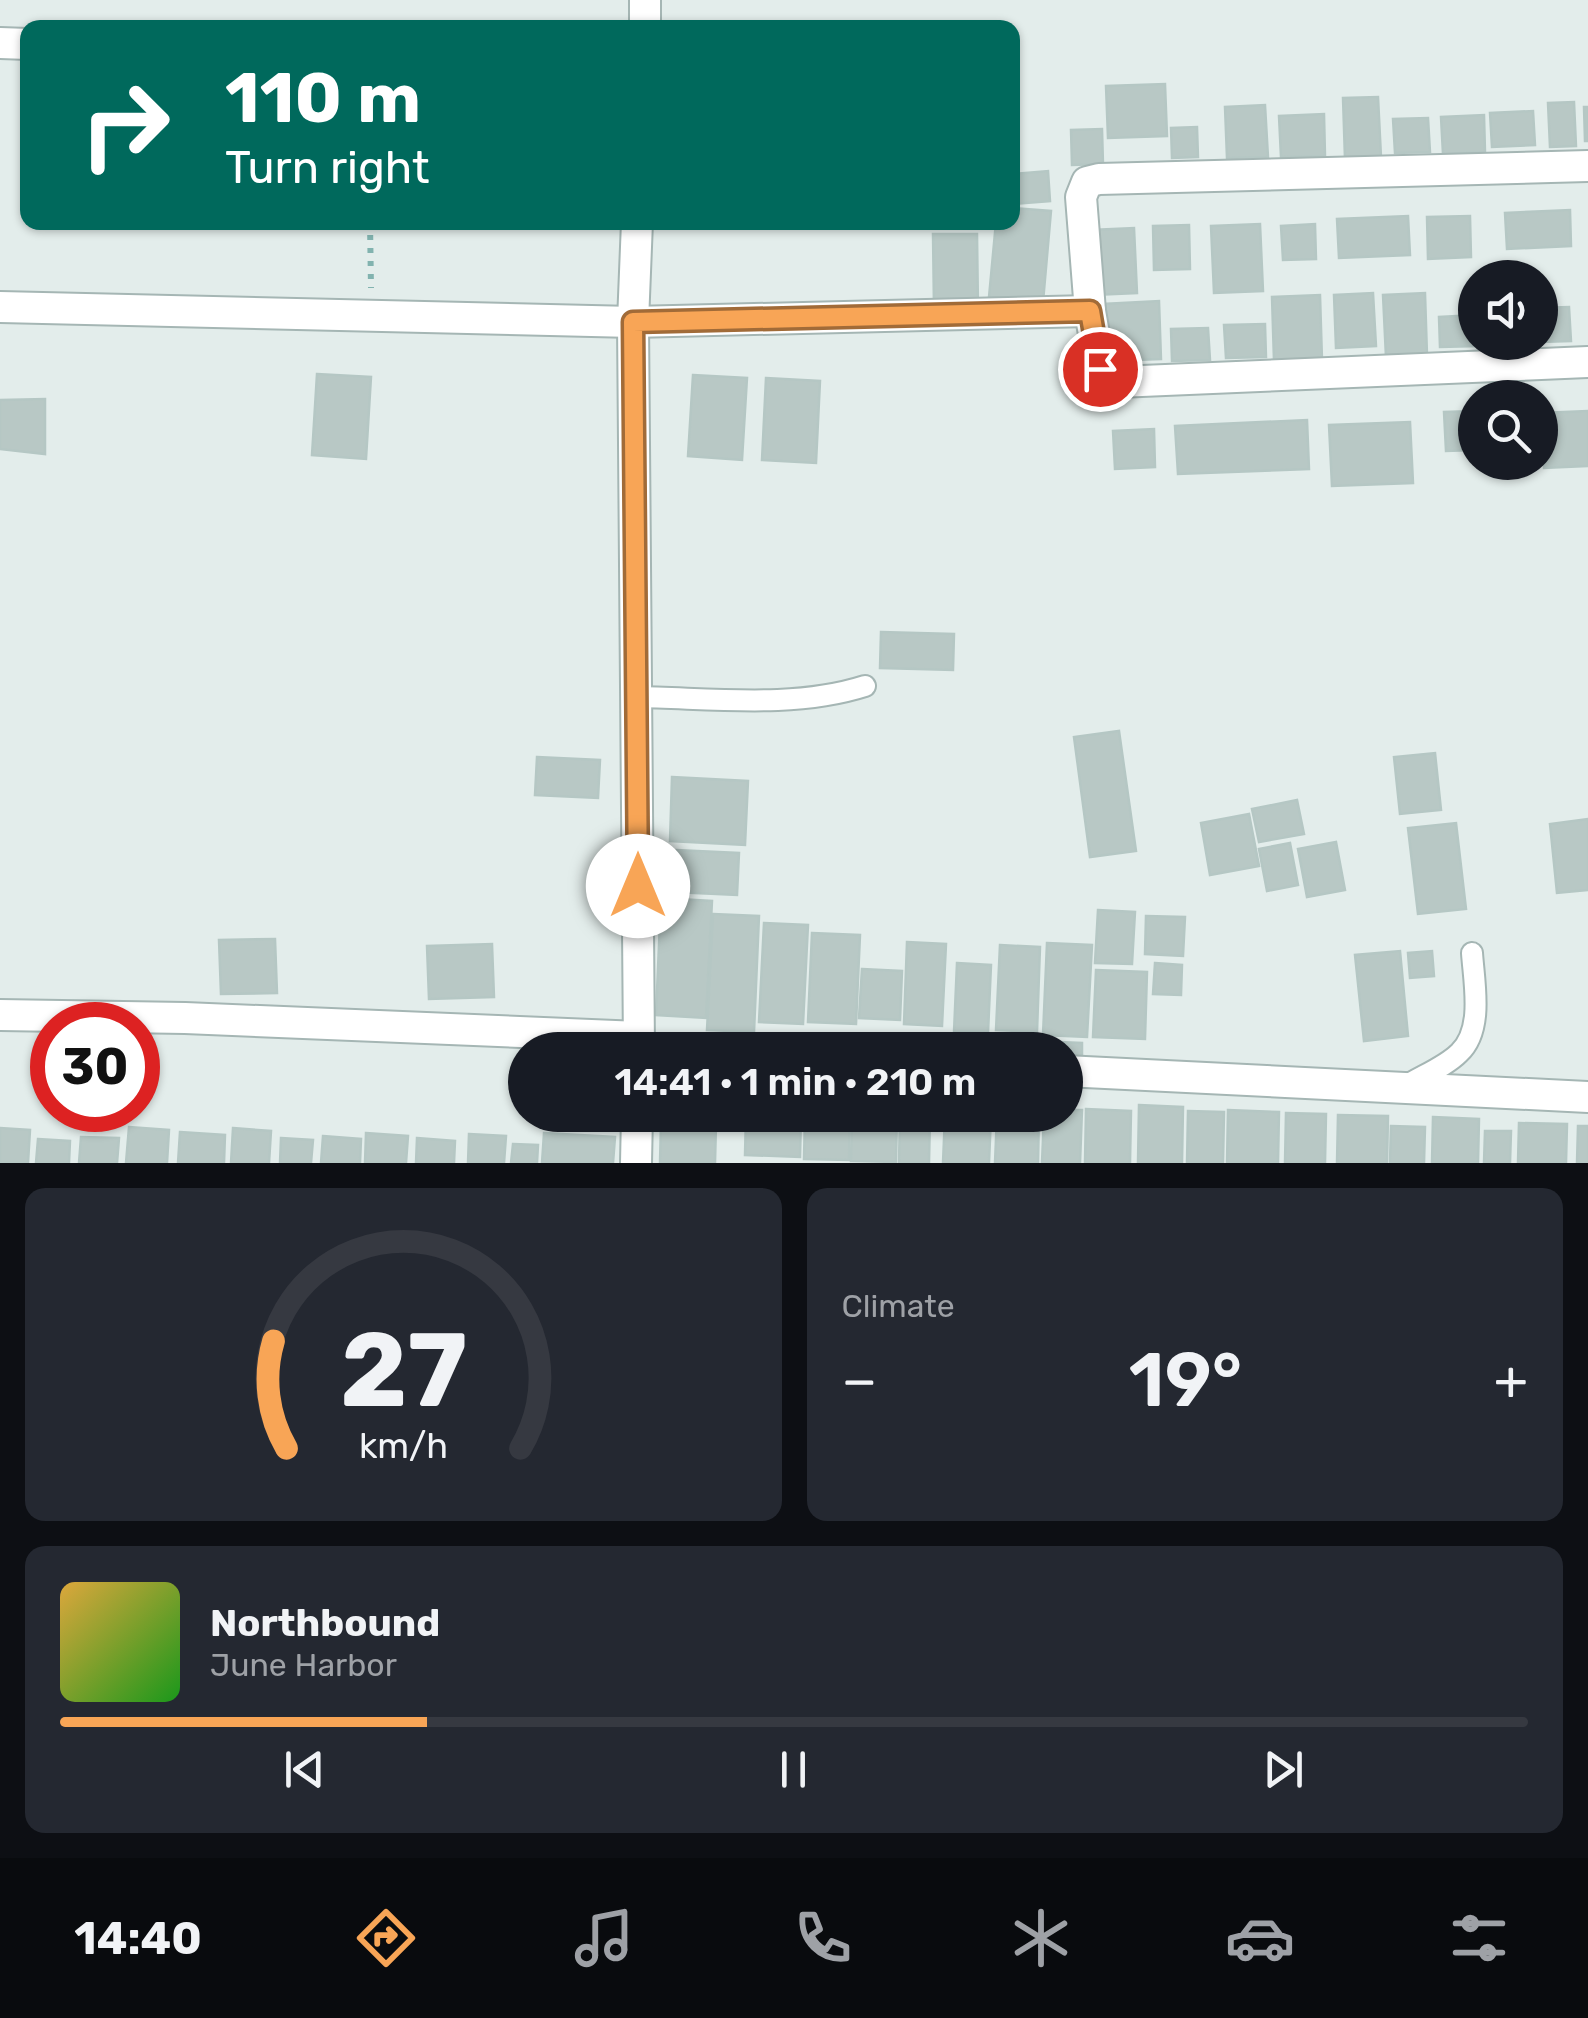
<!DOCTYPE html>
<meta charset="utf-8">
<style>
:root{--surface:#171b24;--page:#242831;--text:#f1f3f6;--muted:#9ea1a6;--line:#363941;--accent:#f8a556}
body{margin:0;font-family:Rubik,sans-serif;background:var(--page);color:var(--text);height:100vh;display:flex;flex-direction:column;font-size:38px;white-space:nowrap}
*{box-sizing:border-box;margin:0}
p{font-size:32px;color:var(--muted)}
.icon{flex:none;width:55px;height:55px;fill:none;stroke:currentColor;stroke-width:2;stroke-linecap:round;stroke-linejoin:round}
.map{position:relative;height:1163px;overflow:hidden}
.details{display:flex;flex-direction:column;gap:25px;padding:25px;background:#0d0f14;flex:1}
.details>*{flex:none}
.hud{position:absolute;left:20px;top:20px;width:1000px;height:210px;border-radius:20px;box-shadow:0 2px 8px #0004;background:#00695c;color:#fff;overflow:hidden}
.buttons{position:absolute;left:1458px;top:260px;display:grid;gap:20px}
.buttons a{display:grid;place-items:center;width:100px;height:100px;border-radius:50%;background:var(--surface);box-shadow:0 2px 8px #0004;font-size:50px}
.speed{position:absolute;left:30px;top:1002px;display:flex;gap:20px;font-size:50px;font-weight:700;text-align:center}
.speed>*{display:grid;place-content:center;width:130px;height:130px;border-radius:50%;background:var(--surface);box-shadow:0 2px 8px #0004;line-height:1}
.speed .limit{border:15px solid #d22;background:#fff;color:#111}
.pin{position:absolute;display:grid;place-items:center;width:85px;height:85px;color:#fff;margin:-42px;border:5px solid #fff;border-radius:50%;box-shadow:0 2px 10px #0007}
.me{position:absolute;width:110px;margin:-55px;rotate:0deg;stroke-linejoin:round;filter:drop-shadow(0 0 8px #0008)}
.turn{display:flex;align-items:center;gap:35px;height:210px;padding:0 40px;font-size:45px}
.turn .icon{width:130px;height:130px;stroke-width:2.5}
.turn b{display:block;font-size:70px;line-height:85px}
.big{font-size:75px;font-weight:600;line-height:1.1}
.details .widget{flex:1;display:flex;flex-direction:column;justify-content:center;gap:15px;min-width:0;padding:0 35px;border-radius:20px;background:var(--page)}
.details .dial{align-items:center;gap:0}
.dial svg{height:260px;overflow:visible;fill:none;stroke:var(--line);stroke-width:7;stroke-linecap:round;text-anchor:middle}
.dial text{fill:var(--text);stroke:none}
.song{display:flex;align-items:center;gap:30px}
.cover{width:120px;height:120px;border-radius:15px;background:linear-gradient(135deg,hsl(40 70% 55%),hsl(120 70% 35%))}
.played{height:10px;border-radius:5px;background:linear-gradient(90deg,var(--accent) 25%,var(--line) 25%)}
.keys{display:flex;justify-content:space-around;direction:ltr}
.heat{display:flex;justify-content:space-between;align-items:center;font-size:55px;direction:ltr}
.details .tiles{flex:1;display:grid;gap:25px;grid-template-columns:1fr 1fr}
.widget:last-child{grid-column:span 2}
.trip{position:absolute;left:508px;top:1032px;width:575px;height:100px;border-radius:50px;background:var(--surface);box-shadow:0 2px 8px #0004;font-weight:600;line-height:100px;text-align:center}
.menu{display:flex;height:160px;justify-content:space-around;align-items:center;background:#090b0e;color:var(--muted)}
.menu .icon{width:70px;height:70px}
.menu .active{color:var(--accent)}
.menu b{font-size:45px;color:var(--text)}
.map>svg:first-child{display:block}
.building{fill:#b8c8c5;stroke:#b5c7c4;stroke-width:2.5}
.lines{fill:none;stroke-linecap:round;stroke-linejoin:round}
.lane-casing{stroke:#a5b6b4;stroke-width:24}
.street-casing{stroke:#a5b6b4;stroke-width:34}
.path{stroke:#82b3af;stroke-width:6;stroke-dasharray:5 8;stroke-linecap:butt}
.lane{stroke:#fff;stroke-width:20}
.street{stroke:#fff;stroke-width:30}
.route-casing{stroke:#a16b38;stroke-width:25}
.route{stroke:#f8a556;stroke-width:18}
</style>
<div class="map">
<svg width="1588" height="1163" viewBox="0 0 1588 1163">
<rect width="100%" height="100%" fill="#e3edeb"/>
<g class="building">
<polygon points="1165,84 1167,136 1108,138 1106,86"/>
<polygon points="1378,97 1381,157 1345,159 1343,98"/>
<polygon points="1574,102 1576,146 1550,147 1548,103"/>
<polygon points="1265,105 1268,157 1227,158 1225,107"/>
<polygon points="1584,107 1588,107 1588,141 1585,141"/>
<polygon points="1533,111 1535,145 1492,147 1490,113"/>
<polygon points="1324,114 1325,156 1281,157 1279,116"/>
<polygon points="1484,115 1485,152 1443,154 1441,117"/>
<polygon points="1428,118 1430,152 1395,153 1393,119"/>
<polygon points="1197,127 1198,157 1172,158 1171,128"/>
<polygon points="1102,129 1103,164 1072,165 1071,130"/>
<polygon points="1048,171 1050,201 1012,204 1012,174"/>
<polygon points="1012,208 1051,211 1043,302 989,297 996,222 1012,222"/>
<polygon points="1570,210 1571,246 1507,249 1505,213"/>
<polygon points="1408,216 1410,255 1339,258 1337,219"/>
<polygon points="1470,216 1471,257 1428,259 1427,217"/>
<polygon points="1260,224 1263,291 1214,293 1211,226"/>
<polygon points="1315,224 1316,259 1283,260 1281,226"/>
<polygon points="1189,225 1190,269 1154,270 1153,226"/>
<polygon points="1134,228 1137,293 1094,295 1091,230"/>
<polygon points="933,234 977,234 978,309 934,309"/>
<polygon points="1373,293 1376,346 1336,348 1334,295"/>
<polygon points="1425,293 1427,355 1386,357 1383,295"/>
<polygon points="1320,295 1322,360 1274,361 1272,297"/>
<polygon points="1159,301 1161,359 1106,361 1103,304"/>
<polygon points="1569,307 1571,341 1540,342 1540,308"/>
<polygon points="1475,315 1475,342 1479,342 1479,346 1440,347 1439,317"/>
<polygon points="1265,324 1266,357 1226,358 1224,325"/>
<polygon points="1208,328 1210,360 1172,361 1171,329"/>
<polygon points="317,374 371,377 366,459 312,455"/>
<polygon points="693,375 747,378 742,460 688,456"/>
<polygon points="766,378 820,381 816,463 762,460"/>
<polygon points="45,399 45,454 0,449 0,400"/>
<polygon points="1475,411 1475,450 1446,451 1444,412"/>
<polygon points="1588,411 1588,466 1544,468 1541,413"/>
<polygon points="1307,420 1309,469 1178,474 1175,426"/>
<polygon points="1410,422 1413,483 1332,486 1329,425"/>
<polygon points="1154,429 1155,467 1115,469 1113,431"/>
<polygon points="881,632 954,634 953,670 880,668"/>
<polygon points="1119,731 1136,851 1090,857 1074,737"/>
<polygon points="1435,753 1441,810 1400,814 1394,757"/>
<polygon points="537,757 600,760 598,798 535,795"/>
<polygon points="672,777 748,781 745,845 670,841"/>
<polygon points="1297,800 1304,834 1259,842 1252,809"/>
<polygon points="1249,814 1259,866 1210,875 1201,823"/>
<polygon points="1588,819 1588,890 1557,893 1550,824"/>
<polygon points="1456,823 1466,909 1418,914 1408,828"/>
<polygon points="1336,842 1345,890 1307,897 1298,849"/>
<polygon points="1290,843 1298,885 1267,891 1259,849"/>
<polygon points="676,850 739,853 737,895 674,892"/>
<polygon points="661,898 712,901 706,1018 656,1015"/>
<polygon points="1098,910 1135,912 1132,964 1095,963"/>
<polygon points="713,914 759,916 754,1032 707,1030"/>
<polygon points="1146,916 1185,917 1183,956 1145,954"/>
<polygon points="764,923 808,925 803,1024 759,1022"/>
<polygon points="812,933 860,935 856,1024 808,1022"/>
<polygon points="275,939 277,993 221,994 219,940"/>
<polygon points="907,942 946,944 942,1026 904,1024"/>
<polygon points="1047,943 1092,945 1087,1037 1043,1035"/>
<polygon points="492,944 494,997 429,999 427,946"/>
<polygon points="1000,945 1040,947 1037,1032 996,1030"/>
<polygon points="1400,951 1408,1036 1364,1041 1355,955"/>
<polygon points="1432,951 1434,976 1410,978 1408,953"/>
<polygon points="957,963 991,965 988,1033 954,1032"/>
<polygon points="1155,963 1182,965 1181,995 1153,994"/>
<polygon points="862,969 902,971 900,1020 859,1018"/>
<polygon points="1096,970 1147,972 1145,1039 1093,1037"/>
<polygon points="1059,1042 1082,1043 1082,1061 1065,1060 1065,1050 1058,1050"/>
<polygon points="1139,1105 1183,1107 1182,1163 1138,1163"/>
<polygon points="1086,1109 1131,1111 1130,1163 1085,1163"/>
<polygon points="1065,1110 1082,1110 1080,1163 1042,1163 1044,1115 1065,1115"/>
<polygon points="1228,1110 1279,1112 1278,1163 1227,1163"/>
<polygon points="1188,1111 1224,1112 1223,1163 1187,1163"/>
<polygon points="1286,1113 1326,1114 1325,1163 1285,1163"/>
<polygon points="746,1115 801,1115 800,1157 745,1155"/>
<polygon points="805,1115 850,1115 849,1160 804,1159"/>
<polygon points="852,1115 897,1115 896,1162 851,1161"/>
<polygon points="900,1115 930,1115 929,1163 899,1163"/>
<polygon points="945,1115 991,1115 989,1163 943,1163"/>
<polygon points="997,1115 1039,1115 1038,1163 995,1163"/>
<polygon points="1338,1115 1388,1116 1387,1163 1337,1163"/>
<polygon points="1433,1117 1479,1119 1478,1163 1432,1163"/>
<polygon points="661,1122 716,1124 715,1163 660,1163"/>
<polygon points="1519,1123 1567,1124 1566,1163 1518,1163"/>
<polygon points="1391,1126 1425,1127 1424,1163 1390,1163"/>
<polygon points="1578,1126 1588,1126 1588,1163 1577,1163"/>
<polygon points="129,1127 169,1130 167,1163 126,1163"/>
<polygon points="0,1128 30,1130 28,1163 0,1163"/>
<polygon points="233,1128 271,1131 269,1163 231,1163"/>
<polygon points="1485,1131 1511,1131 1510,1163 1484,1163"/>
<polygon points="180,1132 225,1135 224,1163 178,1163"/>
<polygon points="366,1133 408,1136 406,1163 365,1163"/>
<polygon points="544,1133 615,1137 613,1163 542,1163"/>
<polygon points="469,1134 506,1136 504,1163 468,1163"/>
<polygon points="323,1136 361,1139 360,1163 321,1163"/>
<polygon points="81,1137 119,1138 117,1163 79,1163"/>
<polygon points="281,1138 313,1140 311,1163 280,1163"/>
<polygon points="417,1138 455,1141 454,1163 416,1163"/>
<polygon points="38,1139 70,1141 69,1163 36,1163"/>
<polygon points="513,1144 538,1145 537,1163 511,1163"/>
</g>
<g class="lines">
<g class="lane-casing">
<g id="lane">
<path d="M636,697C711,698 793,709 865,686"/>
<path d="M1404,1087C1421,1076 1445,1067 1459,1053C1484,1030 1474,983 1472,953"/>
</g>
</g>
<g class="street-casing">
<g id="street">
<polyline points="645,0 645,28"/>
<polyline points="0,43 28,44"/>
<polyline points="1588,166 1099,179 1087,182 1081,197 1090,311 1100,369 1106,376 1118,382 1588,362"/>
<polyline points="637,222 633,322 639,1050"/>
<polyline points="0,307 633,322 1090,311"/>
<polyline points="0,1015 185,1018 639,1037"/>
<polyline points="1065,1071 1588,1097"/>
<polyline points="636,1163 637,1115"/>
</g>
</g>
<polyline class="path" points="370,222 371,288"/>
<use href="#lane" class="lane"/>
<use href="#street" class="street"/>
</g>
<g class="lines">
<g class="route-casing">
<polyline id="route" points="638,886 633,322 1090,311 1100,369"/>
</g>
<use href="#route" class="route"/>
</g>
</svg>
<div class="buttons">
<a><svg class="icon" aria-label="sound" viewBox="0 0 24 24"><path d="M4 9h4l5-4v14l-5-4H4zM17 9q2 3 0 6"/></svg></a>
<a><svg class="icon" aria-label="search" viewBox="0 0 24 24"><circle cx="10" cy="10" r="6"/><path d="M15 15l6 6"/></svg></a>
</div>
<div class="speed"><div class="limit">30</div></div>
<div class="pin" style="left:1100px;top:369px;background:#d93025"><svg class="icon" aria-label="arrive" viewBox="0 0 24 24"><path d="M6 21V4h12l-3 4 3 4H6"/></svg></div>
<svg class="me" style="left:638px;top:886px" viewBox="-20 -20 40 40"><circle r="19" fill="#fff"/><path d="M0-13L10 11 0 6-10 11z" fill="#f8a556"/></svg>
<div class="trip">14:41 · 1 min · 210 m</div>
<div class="hud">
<div class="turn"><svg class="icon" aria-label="right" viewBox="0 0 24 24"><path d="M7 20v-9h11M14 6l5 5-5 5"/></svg><div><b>110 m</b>Turn right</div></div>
</div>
</div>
<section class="details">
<div class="tiles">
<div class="widget dial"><svg viewBox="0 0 100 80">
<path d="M14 69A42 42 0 1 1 86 69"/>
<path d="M14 69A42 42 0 0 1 10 36" stroke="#f8a556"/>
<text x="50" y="56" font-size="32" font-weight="700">27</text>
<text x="50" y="72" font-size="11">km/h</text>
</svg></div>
<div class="widget"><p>Climate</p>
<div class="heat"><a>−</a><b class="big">19°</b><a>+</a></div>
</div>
<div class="widget">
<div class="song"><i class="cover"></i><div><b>Northbound</b><p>June Harbor</p></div></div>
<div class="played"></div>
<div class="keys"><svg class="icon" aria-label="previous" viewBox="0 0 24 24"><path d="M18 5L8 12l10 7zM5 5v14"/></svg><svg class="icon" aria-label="pause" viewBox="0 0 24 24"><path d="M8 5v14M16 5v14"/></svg><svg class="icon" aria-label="next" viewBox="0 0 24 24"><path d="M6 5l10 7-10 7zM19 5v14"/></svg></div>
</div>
</div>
</section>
<nav class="menu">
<b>14:40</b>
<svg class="icon active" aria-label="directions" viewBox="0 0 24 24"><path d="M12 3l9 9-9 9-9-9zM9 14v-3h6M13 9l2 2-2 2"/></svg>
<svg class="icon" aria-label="music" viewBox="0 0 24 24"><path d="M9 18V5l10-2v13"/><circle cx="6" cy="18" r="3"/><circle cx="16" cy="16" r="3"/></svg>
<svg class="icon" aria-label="phone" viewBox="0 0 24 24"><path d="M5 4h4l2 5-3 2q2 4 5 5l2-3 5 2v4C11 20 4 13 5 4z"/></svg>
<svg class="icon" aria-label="climate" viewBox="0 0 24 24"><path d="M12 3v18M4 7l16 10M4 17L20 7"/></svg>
<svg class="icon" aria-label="car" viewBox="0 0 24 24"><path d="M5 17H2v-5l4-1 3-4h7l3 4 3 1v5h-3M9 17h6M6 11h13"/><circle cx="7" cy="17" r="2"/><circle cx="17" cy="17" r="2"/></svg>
<svg class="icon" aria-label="filters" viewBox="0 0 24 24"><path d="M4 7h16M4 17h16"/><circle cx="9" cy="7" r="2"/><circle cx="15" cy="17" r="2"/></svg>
</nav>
